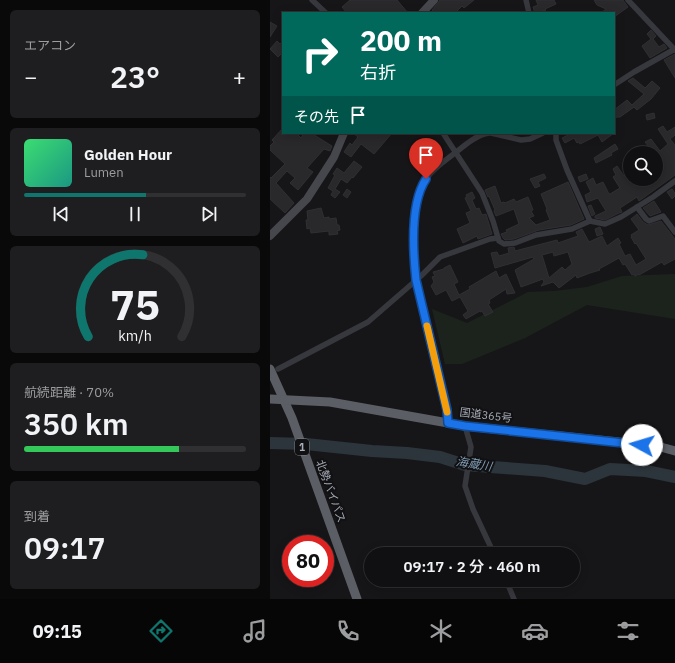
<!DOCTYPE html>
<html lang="ja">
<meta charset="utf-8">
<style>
:root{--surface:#101012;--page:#1e1e20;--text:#f1f3f6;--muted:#9c9d9f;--line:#303032;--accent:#0f766e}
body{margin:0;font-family:"IBM Plex Sans","Noto Sans JP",sans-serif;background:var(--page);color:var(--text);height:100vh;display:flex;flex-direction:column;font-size:15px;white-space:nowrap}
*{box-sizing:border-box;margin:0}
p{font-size:13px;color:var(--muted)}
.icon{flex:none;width:22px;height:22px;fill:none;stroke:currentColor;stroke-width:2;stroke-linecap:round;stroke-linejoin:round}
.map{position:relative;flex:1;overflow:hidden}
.drawer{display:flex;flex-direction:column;gap:10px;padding:10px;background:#09090a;width:270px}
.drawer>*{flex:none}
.hud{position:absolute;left:12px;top:12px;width:333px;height:122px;border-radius:0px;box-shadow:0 2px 10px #0003,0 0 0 1px var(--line);background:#00695c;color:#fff;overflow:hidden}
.tools{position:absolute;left:353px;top:146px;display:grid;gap:8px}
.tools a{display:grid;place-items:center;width:40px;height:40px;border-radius:50%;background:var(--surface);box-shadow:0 2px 10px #0003,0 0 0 1px var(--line);font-size:20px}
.speed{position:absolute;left:12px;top:535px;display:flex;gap:8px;font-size:20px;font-weight:700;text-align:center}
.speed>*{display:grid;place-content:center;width:52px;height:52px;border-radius:50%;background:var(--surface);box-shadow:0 2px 10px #0003,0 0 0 1px var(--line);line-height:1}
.speed .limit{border:6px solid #d22;background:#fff;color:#111}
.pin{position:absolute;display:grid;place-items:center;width:34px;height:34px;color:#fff;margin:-41px -17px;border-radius:50% 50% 50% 0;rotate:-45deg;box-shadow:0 0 4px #0007}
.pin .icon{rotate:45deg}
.me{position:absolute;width:44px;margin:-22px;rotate:276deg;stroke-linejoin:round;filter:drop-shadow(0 0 3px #0008)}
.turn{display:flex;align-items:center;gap:14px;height:84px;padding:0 12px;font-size:18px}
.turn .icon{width:52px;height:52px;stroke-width:2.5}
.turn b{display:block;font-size:28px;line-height:34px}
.then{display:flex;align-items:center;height:38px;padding:0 12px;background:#0003;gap:8px;font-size:15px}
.big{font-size:30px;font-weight:600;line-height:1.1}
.drawer .tile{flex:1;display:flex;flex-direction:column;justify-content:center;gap:6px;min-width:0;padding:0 14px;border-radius:6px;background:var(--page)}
.drawer .dial{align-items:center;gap:0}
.dial svg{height:104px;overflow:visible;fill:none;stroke:var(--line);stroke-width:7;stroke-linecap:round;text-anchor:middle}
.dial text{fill:var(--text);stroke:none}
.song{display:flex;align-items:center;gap:12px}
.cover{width:48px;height:48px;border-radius:6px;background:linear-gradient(135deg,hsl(140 70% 55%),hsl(170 70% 35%))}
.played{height:4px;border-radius:2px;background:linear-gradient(90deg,var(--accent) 55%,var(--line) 55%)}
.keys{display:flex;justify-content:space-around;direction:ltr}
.heat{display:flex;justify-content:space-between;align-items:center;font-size:22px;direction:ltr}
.charge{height:6px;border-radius:3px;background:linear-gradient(90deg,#34c759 70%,var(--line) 0)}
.trip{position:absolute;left:94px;top:547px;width:216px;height:40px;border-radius:20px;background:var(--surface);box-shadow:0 2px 10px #0003,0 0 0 1px var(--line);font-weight:600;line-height:40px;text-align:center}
.menu{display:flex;height:64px;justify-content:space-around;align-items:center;background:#060607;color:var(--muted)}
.menu .icon{width:28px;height:28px}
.menu .selected{color:var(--accent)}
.menu b{font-size:18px;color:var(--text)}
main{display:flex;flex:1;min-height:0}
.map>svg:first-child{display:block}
.green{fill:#1c231d}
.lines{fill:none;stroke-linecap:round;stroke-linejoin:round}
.river{stroke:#2c353c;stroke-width:12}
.building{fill:#29292c;stroke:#303034;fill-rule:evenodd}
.minor{stroke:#37383d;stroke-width:5.5}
.secondary{stroke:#45474d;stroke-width:8}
.trunk{stroke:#5b5e65;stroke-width:9}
.route-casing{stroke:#114b97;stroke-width:10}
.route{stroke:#1a73e8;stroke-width:7}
.slow{stroke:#f59e0b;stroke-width:7}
.labels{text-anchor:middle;stroke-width:4;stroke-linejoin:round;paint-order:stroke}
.shield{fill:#111113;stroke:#7b7e86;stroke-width:1}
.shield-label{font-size:10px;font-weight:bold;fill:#a8adb8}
.street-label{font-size:11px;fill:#a8adb8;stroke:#111113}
.water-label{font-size:12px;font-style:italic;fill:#7f9bb3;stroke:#111113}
</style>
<main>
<section class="drawer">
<div class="tile"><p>エアコン</p>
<div class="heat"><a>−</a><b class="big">23°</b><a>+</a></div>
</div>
<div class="tile">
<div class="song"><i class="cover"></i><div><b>Golden Hour</b><p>Lumen</p></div></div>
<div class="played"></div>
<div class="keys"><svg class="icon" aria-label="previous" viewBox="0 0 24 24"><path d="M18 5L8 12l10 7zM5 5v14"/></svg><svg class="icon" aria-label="pause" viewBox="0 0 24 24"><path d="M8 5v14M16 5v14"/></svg><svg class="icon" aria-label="next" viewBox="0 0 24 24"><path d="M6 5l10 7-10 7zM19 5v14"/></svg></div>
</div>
<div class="tile dial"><svg viewBox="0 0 100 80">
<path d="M14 69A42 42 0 1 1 86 69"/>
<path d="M14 69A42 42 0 0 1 56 6" stroke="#0f766e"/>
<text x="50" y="56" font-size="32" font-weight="700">75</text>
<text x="50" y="72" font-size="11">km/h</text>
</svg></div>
<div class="tile"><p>航続距離 · 70%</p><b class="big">350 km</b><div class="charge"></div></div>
<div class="tile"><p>到着</p><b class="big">09:17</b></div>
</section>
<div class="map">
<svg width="405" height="599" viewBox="0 0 405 599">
<rect width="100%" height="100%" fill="#161618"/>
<polygon class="green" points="405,274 405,319 317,305 255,338 192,364 175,364 162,309 197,323 258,292 284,291 317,287 352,276"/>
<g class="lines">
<polyline class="river" points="0,443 36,444 102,451 137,453 170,457 195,465 275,471 315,479 340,469 376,471 405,477"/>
</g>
<g class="building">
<polygon points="80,0 127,0 138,13 77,13 72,7"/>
<polygon points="170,0 204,0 194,8 192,6 185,13 166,13 162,10"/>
<polygon points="266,0 284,0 286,4 275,9 276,10 265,13 263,7 268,5"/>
<polygon points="324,0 353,0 358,7 344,17 344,13 331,13 336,9 327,5"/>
<polygon points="0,22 7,26 0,37"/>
<polygon points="381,30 386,36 383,39 389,47 394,44 397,48 380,58 372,46 381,39 377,34"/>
<polygon points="7,41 10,44 13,41 13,52 8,57 0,49"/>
<polygon points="405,54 405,78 394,60"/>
<polygon points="363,78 375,88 382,81 390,88 381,99 367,110 364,107 350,117 347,117 344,119 344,110 357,100 362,105 374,94 358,81"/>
<polygon points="384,113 385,118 377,120 376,115"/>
<polygon points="393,126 397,132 405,127 405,135 400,139 405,145 405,175 369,201 367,197 350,208 352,212 349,213 335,220 325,218 325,216 336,211 328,198 317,202 315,195 321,192 316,182 323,178 326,185 333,182 339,194 340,194 350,188 343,177 346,175 343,169 347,166 354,176 360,172 360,179 386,179 386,168 393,161 384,151 383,153 370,153 378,146 375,142 381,139 390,151 398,144 388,129"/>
<polygon points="13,128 13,133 26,133 31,138 34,133 41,133 62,146 60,151 54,149 37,168 43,172 28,190 20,183 25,178 17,171 6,183 24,203 15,213 0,199 0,177 1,178 15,164 0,150 0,146 4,142 2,140"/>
<polygon points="83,133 122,133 104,154 91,144 81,157 74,152 80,143 82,145 88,137"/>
<polygon points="302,133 344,133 332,142 328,135 310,144 309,142 307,143 304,138 295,143 292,138"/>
<polygon points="345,144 348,149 341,153 342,155 326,163 324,158"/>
<polygon points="84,161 92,167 83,178 82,177 77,183 71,179 65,189 70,192 65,198 61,195 63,191 58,188 65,175 63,174 67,168 74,173"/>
<polygon points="274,174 276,178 268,182 270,186 265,188 260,179"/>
<polygon points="316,174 318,179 310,182 308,177"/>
<polygon points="298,182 314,219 301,225 269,230 244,239 235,240 233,238 231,234 237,232 236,230 249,224 244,209 226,216 224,211 225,210 219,196 218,197 215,190 225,186 231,203 234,202 235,203 244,199 246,202 258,197 263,210 261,211 264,216 259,218 266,225 280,220 276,210 277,209 271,194"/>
<polygon points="77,189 81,192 77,198 73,195"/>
<polygon points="402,189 405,193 405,196 402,199 397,192"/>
<polygon points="202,192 205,198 202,200 206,209 209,208 212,215 216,214 222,234 208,239 207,236 193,243 187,229 200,223 196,213 201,211 195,198 197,197 196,195"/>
<polygon points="384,201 391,212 380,216 373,208"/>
<polygon points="321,205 325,214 322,216 318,206"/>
<polygon points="51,208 54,218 59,217 59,219 66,218 67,225 69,225 70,230 67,231 68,234 59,235 59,231 41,233 40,228 37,229 36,220 38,220 37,211"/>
<path d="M367,214L373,222L378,225L391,221L405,239V259L394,265L392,262L369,275V274L365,276L364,274L362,275L355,264L353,265L349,258L329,269L330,270L320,273L307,278L306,275L289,288L283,282L271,286L274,282L273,279L251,287L245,270L264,259L263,257L225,268L221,253L227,252L229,256L239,253L238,248L244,247L245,251L287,240L288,243L308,236L306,232L312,229L319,242L332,236L337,246L348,238L351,243L349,244L355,256L360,254L366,265L376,259L366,243L365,244L361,237H362L361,235L369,230L361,219ZM283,252L284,256L298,252L302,264L295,270L292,267L279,278L272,255Z"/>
<polygon points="330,227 333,234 327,236 325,229"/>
<polygon points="180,265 188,282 184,284 189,295 200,289 199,287 226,271 229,278 236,274 245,293 237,294 236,289 219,300 220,303 218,304 223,312 215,316 212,311 210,312 210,311 196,319 193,315 198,311 190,297 182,301 176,290 166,295 161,286 164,282 162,277 165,276 163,272 174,269 174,268"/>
</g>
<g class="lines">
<g class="minor">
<polyline points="42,0 56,13"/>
<polyline points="256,0 259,13"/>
<polyline points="358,0 405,50"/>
<polyline points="344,85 364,72 405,49"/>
<polyline points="173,133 212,193 223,221 229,241 234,244 245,243 266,235 302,229 320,221 335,224 351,217 383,197 405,181"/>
<polyline points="221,133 251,140 260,139 273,133"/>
<polyline points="286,133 286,140 297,170 320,221"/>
<polyline points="367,207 376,219 379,221 393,216 405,232"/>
<polyline points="8,369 98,322 151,276 170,257 220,239 228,238"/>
<path d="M178,423L177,410L146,280C144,257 141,206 152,185C159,172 173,162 185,153C195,145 206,135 219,133"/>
<polyline points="195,426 201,447 195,486 203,509 224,554"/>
<polyline points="236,580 244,599"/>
</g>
<g class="secondary">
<polyline points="152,13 164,0"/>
<polyline points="0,236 37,199 64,157 74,133"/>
</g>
<g class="trunk">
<polyline points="0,369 22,418 87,599"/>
<polyline points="0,399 60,402 195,426 387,446 405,451"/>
</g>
</g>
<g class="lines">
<g class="route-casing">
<path id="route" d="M156,179C140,203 143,252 146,280L177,410L178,423L195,426L372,445"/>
</g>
<use href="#route" class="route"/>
<polyline class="slow" points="157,326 177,412"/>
</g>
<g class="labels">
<rect class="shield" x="25" y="439" width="14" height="16" rx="3"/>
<g class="shield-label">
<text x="32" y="451">1</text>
</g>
<g class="street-label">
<text transform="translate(216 415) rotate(7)" y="4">国道365号</text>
<text transform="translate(61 491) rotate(70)" y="4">北勢バイパス</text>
</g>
<g class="water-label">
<text transform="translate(204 464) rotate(9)" y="4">海蔵川</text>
</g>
</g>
</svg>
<div class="tools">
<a><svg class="icon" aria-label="search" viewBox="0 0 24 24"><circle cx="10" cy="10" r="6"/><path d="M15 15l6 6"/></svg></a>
</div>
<div class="speed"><div class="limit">80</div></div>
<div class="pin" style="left:156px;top:179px;background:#d93025"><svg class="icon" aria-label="arrive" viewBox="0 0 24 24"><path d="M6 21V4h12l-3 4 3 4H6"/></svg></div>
<svg class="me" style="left:372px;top:445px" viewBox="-20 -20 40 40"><circle r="19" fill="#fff"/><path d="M0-13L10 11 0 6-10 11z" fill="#1a73e8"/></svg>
<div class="trip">09:17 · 2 分 · 460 m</div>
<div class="hud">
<div class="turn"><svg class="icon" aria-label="right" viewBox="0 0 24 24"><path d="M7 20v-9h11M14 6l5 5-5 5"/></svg><div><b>200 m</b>右折</div></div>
<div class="then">その先<svg class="icon" aria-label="arrive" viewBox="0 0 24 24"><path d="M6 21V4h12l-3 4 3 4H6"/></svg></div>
</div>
</div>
</main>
<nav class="menu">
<b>09:15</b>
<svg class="icon selected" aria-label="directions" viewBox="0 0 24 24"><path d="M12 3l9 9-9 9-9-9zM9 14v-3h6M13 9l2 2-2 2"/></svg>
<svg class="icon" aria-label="music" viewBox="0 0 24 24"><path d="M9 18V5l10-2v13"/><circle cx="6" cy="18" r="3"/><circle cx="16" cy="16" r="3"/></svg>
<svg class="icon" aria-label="phone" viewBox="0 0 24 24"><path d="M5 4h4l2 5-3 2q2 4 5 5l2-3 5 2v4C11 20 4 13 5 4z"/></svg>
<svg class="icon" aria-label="climate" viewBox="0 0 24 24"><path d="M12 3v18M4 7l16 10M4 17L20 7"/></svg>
<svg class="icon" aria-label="car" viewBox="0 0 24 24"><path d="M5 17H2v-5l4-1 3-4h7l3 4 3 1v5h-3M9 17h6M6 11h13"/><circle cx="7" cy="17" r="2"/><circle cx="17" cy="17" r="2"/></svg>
<svg class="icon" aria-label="filters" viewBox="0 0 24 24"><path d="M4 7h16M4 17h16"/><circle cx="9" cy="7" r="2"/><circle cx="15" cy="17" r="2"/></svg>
</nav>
